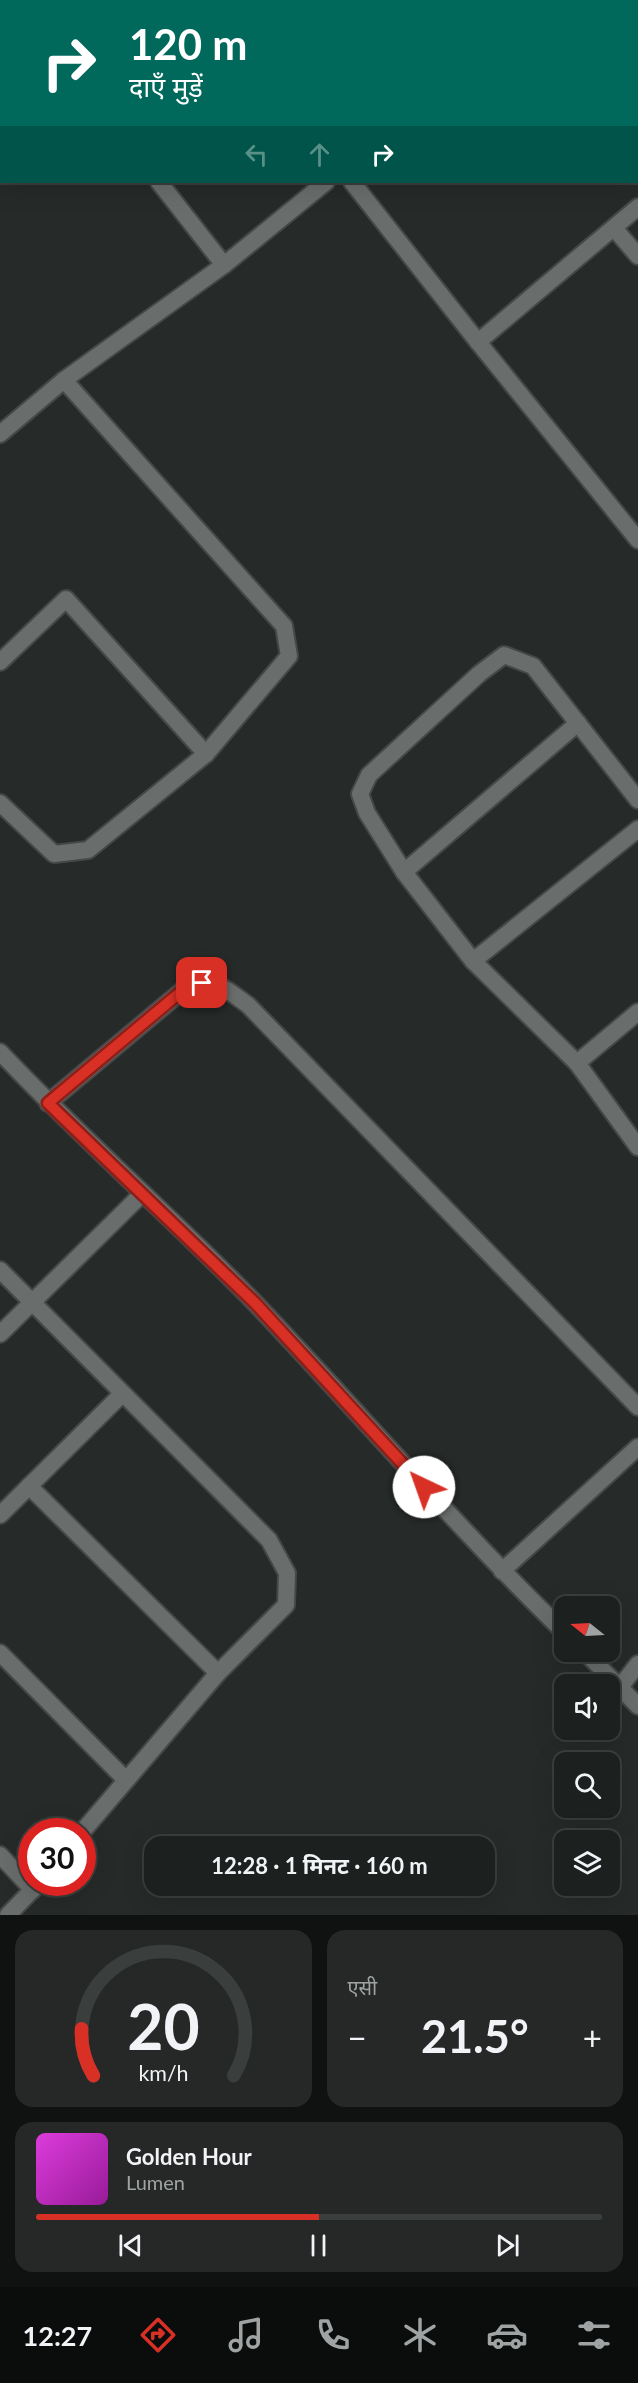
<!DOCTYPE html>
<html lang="hi">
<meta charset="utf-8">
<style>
:root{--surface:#1c201e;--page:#252827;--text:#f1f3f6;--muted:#a0a3a4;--line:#3a3e3c;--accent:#d93025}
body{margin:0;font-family:Lato,"Noto Sans Devanagari",sans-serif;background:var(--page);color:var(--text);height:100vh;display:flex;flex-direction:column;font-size:22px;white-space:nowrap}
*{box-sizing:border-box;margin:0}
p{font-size:20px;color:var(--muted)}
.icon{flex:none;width:33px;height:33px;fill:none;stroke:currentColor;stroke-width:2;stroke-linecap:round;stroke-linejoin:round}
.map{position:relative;height:1915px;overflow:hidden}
.panel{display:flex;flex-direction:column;gap:15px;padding:15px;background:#0f1210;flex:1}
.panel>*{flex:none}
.guide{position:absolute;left:0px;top:0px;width:639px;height:183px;box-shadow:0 6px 24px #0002,0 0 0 2px var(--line);background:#00695c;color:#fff;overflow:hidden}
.needle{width:39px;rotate:288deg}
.tools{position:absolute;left:554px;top:1596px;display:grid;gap:12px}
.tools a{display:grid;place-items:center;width:66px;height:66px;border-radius:12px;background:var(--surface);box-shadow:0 6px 24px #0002,0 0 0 2px var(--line);font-size:30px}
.speed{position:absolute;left:18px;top:1818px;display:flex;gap:12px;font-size:30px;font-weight:700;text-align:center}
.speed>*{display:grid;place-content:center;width:78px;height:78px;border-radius:50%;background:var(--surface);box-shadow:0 6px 24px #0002,0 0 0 2px var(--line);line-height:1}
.speed .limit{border:9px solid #d22;background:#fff;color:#111}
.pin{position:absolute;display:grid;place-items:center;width:51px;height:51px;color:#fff;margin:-26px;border-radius:12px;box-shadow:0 3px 9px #0006}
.me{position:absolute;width:66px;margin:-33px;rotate:318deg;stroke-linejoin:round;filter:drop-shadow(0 0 4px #0008)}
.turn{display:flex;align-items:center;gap:21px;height:126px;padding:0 30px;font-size:27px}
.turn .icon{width:78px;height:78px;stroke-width:2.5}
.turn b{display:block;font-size:42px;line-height:51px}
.lanes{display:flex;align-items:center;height:57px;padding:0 30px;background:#0003;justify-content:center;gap:30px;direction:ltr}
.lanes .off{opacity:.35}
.big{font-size:45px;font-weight:700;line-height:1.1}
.panel .card{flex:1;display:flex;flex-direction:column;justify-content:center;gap:9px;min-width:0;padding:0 21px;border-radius:18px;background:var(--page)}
.panel .dial{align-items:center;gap:0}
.dial svg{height:156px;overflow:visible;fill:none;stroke:var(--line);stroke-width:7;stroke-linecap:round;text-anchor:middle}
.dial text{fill:var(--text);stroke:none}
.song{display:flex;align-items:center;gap:18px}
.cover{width:72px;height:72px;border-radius:9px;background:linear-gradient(135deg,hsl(300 70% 55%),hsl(300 70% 35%))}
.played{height:6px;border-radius:3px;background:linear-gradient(90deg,var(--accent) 50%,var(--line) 50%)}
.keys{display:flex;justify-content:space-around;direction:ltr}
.heat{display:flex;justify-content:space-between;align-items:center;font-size:33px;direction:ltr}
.panel .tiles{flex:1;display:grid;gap:15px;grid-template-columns:1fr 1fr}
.card:last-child{grid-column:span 2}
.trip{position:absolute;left:144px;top:1836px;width:351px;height:60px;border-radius:18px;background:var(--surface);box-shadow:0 6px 24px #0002,0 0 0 2px var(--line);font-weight:700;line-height:60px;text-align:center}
.menu{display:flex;height:96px;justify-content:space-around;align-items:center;background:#0b0d0c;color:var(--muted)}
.menu .icon{width:42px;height:42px}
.menu .current{color:var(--accent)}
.menu b{font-size:27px;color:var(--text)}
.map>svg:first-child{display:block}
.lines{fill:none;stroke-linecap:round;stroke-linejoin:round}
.minor-casing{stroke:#454847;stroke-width:20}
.minor{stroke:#696d6b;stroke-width:16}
.route-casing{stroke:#8d1f18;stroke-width:15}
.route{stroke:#d93025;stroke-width:10}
</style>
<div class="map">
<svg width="638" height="1915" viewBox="0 0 638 1915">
<rect width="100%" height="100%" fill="#262a28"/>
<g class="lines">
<g class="minor-casing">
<g id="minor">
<polyline points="19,0 20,2"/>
<polyline points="315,0 317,2"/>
<polyline points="550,2 552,0"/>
<polyline points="159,182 224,265"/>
<polyline points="352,182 478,342 638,207"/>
<polyline points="614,228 638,256"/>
<polyline points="478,342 638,540"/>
<polyline points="0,434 64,380 224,265 326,182"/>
<polyline points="0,662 66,599 206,754"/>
<polyline points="638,800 533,666 504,655 479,674 369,775 360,794 367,813 404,872 473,961 577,1063 638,1147"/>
<polyline points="0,803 54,854 88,850 206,754 289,656 284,626 64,380"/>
<polyline points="404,872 578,723"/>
<polyline points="473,961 638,829"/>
<path d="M0,1052C82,1139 173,1218 256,1304C359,1412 456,1527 564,1632"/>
<polyline points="577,1063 638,1012"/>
<path d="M48,1103L183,990C215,977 222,986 248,1005L638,1407"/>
<polyline points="0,1270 269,1540 287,1573 286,1605 218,1673 82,1832"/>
<polyline points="0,1334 142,1194"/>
<polyline points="29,1486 218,1673"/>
<polyline points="0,1515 122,1394"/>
<polyline points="502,1571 638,1447"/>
<polyline points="585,1652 638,1706"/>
<polyline points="0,1653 126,1780"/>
<polyline points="620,1687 638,1664"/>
<polyline points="0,1855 33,1890"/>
<polyline points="8,1915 39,1883"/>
</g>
</g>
<use href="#minor" class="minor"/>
</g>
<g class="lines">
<g class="route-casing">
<polyline id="route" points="202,983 183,990 48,1103 255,1303 424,1487"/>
</g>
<use href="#route" class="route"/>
</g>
</svg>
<div class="tools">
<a><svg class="needle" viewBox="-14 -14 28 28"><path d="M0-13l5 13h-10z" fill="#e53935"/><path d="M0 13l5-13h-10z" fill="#a0a3a4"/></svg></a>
<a><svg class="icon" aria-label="sound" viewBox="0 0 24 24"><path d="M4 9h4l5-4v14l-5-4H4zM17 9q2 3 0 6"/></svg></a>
<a><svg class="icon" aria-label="search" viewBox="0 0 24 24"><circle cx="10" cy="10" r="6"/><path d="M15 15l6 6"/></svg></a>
<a><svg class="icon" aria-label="layers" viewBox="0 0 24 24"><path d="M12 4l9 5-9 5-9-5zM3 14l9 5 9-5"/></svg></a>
</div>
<div class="speed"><div class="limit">30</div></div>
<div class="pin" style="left:202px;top:983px;background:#d93025"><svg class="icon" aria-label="arrive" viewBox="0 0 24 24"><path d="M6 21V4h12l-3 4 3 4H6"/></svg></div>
<svg class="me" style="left:424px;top:1487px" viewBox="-20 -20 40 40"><circle r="19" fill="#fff"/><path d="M0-13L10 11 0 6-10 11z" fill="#d93025"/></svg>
<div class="trip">12:28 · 1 मिनट · 160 m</div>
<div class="guide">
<div class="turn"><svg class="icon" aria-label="right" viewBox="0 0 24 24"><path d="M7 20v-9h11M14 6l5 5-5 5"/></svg><div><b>120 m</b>दाएँ मुड़ें</div></div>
<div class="lanes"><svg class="icon off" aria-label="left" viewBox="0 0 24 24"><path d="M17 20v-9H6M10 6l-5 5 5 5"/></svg><svg class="icon off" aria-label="ahead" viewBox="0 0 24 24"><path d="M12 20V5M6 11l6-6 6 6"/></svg><svg class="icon" aria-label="right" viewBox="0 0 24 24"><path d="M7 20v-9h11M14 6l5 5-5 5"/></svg></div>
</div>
</div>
<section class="panel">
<div class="tiles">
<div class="card dial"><svg viewBox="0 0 100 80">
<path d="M14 69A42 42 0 1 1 86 69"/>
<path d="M14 69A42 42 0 0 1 8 45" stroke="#d93025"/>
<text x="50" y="56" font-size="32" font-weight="700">20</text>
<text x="50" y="72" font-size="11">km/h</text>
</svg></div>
<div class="card"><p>एसी</p>
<div class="heat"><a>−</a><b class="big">21.5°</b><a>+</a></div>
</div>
<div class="card">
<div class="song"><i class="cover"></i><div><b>Golden Hour</b><p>Lumen</p></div></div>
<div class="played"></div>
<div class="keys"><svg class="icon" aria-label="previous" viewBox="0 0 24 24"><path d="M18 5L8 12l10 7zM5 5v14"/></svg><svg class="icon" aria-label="pause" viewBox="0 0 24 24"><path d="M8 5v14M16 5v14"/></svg><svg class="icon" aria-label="next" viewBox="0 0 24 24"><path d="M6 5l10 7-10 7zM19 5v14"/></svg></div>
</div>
</div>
</section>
<nav class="menu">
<b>12:27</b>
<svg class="icon current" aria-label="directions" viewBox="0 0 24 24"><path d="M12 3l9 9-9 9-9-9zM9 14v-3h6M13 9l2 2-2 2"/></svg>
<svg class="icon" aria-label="music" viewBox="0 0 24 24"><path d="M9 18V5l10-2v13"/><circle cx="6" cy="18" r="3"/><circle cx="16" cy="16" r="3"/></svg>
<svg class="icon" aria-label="phone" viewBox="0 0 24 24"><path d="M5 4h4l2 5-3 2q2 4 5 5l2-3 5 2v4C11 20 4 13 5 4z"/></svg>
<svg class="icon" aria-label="climate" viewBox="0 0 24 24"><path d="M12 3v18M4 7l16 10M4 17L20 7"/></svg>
<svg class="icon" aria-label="car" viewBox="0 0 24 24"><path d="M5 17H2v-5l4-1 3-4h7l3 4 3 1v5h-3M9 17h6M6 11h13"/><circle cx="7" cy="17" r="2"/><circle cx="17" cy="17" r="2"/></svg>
<svg class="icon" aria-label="filters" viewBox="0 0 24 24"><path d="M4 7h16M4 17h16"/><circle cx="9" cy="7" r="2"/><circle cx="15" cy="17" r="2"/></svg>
</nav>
